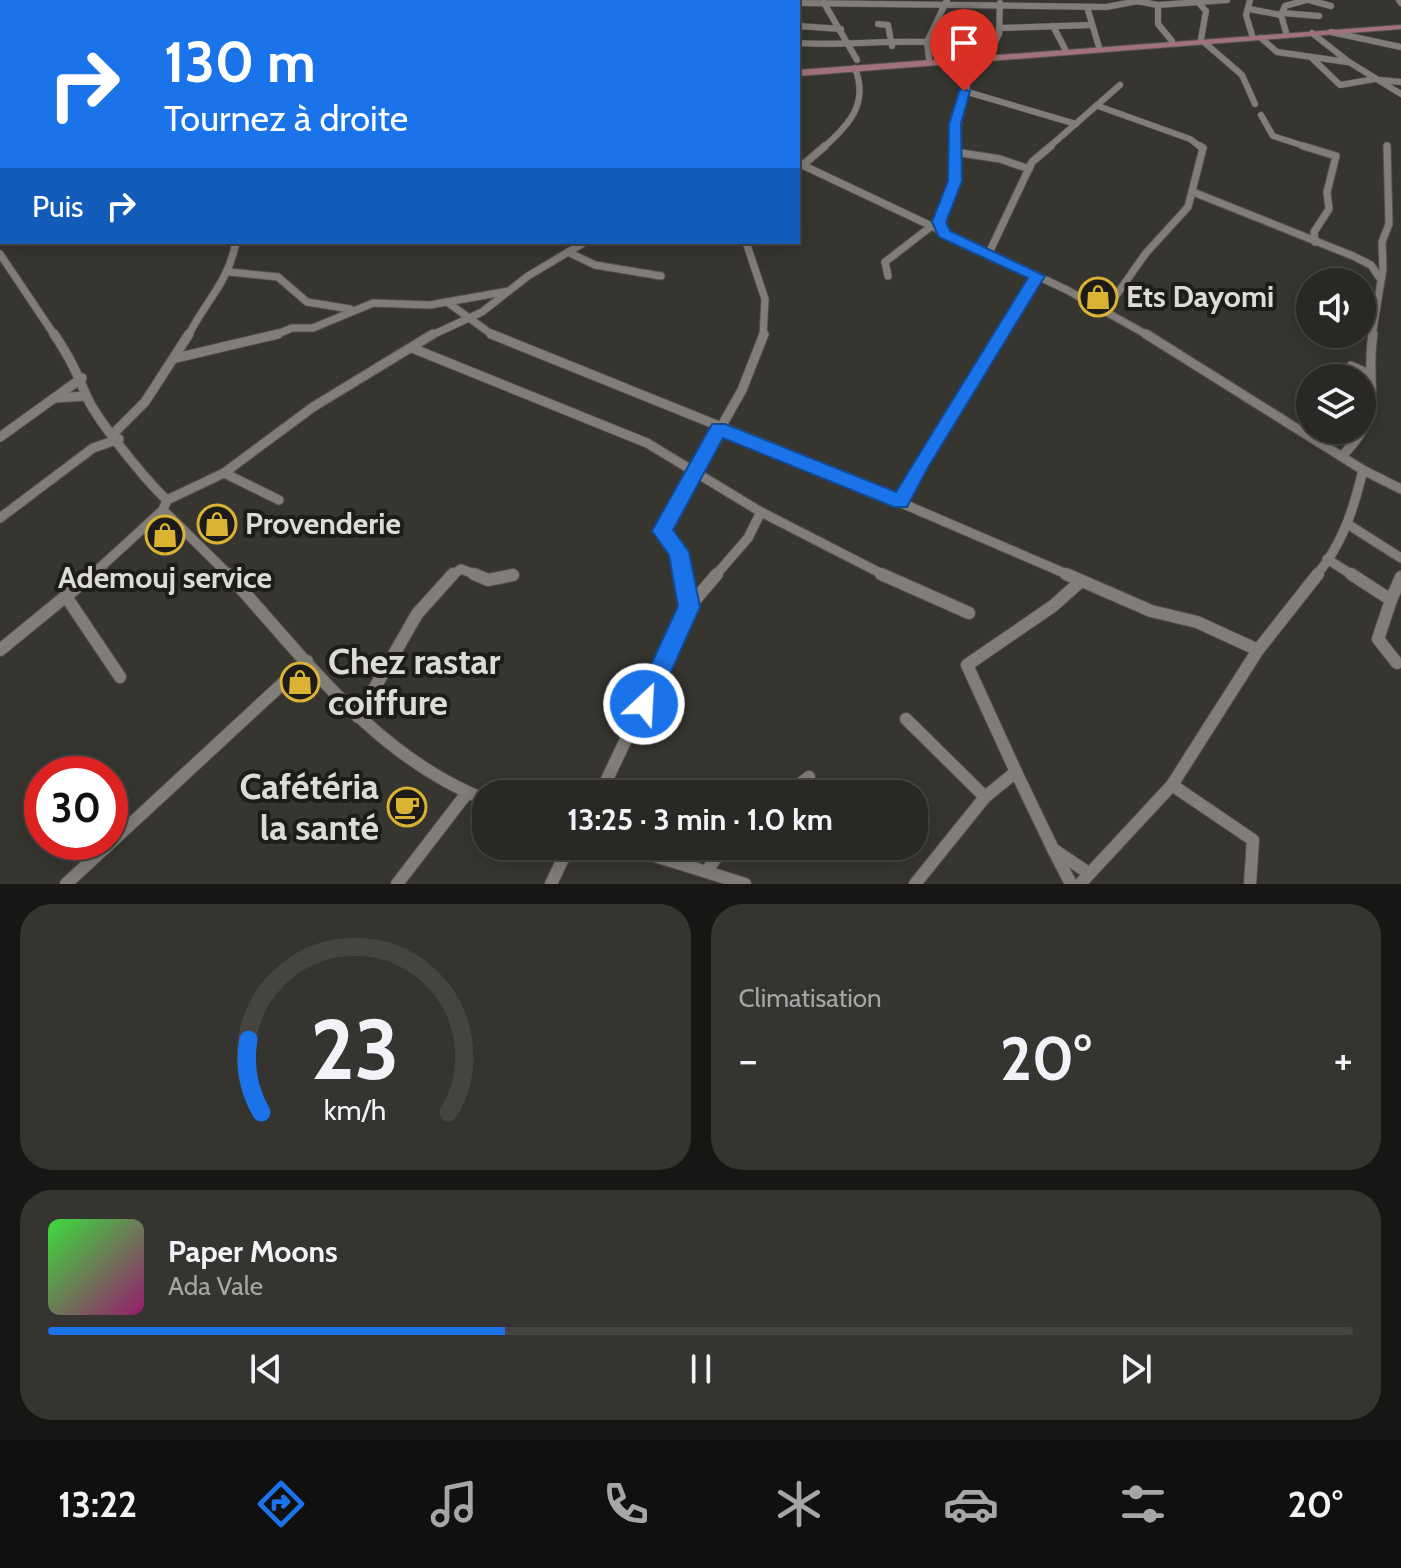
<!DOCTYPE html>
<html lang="fr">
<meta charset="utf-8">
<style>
:root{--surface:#292824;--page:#353431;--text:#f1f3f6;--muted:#a5a6a6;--line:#454441;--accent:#1a73e8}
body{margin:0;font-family:Cabin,sans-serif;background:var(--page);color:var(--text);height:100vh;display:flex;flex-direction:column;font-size:30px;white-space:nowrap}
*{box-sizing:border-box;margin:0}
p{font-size:26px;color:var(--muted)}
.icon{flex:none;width:44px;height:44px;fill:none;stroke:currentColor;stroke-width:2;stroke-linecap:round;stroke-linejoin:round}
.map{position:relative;height:884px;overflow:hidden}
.side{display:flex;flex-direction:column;gap:20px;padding:20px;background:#171614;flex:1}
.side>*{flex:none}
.banner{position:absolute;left:0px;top:0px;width:800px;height:244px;box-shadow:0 4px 20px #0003,0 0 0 2px var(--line);background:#1a73e8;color:#fff;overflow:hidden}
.tools{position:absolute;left:1296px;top:268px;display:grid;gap:16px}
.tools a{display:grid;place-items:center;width:80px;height:80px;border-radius:50%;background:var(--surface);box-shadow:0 4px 20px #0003,0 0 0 2px var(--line);font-size:40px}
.speed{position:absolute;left:24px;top:756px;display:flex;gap:16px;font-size:40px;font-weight:700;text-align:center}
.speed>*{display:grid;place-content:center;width:104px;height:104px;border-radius:50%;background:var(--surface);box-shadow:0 4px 20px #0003,0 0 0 2px var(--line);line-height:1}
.speed .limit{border:12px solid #d22;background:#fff;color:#111}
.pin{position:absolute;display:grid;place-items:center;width:68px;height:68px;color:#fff;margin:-82px -34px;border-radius:50% 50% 50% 0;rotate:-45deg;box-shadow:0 0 8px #0007}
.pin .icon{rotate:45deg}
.me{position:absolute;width:88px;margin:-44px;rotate:25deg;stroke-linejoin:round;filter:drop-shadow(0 0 6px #0008)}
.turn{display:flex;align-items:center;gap:28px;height:168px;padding:0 32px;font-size:36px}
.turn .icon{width:104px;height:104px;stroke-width:2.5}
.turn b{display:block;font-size:56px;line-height:68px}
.then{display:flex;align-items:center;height:76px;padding:0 32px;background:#0003;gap:16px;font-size:30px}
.big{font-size:60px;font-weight:700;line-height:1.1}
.side .card{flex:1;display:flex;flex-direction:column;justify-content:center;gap:12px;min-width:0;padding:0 28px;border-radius:32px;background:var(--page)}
.side .dial{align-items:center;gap:0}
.dial svg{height:208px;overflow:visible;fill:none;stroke:var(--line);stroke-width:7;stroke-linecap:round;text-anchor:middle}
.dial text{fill:var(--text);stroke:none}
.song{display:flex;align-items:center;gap:24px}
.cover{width:96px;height:96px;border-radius:12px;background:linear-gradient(135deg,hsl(120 70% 55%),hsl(320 70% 35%))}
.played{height:8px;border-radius:4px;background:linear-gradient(90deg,var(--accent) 35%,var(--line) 35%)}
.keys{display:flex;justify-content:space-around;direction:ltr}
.heat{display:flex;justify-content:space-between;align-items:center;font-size:44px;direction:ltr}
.side .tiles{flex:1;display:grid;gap:20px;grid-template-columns:1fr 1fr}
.card:last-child{grid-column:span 2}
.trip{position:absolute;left:472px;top:780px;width:456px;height:80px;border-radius:32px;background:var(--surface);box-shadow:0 4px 20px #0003,0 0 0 2px var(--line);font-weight:700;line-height:80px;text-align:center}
.tab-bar{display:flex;height:128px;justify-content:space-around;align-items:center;background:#10100e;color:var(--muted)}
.tab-bar .icon{width:56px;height:56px}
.tab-bar .selected{color:var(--accent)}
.tab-bar b{font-size:36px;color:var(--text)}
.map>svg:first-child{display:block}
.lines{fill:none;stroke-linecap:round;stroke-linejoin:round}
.minor-far3-casing{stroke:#53514e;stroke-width:7}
.minor-far2-casing{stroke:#53514e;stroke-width:9}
.minor-far1-casing{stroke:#53514e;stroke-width:11}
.minor-casing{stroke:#53514e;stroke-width:14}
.primary-casing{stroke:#53514e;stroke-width:2}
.minor-far3{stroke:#817e79;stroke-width:6}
.minor-far2{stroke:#817e79;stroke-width:7}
.minor-far1{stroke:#817e79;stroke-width:9}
.minor{stroke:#817e79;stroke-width:12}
.primary{fill:#a1727c;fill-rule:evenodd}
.route{fill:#1a73e8;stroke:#114b97;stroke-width:2}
.labels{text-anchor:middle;stroke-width:8;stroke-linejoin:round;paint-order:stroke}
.poi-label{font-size:30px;font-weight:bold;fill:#dddbd8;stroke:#1d1c1a;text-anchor:start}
.near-poi-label{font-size:36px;font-weight:bold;fill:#dddbd8;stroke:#1d1c1a;text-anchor:start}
</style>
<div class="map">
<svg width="1401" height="884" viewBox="0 0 1401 884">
<rect width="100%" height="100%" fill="#373530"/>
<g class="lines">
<g class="minor-far3-casing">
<g id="minor-far3">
<polyline points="450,0 453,2"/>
<polyline points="620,0 654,0"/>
<polyline points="668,0 747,2"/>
<polyline points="1196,0 1206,11 1201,39"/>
<polyline points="1250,0 1246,15 1252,35"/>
<polyline points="1309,0 1331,6"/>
<polyline points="1399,0 1401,3"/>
<polyline points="1136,1 1158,5 1227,0"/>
<polyline points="2,2 10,0"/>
<polyline points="67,2 73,0"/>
<polyline points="118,2 125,0"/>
<polyline points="185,2 192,0"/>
<polyline points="397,2 400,0"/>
<polyline points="798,3 1106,7 1138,1"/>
<polyline points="824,3 857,60"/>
<polyline points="1158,5 1158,24 1172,41"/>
<polyline points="1087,7 1099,47"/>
<polyline points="1249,9 1281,15 1286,32"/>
<polyline points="1283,13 1319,16"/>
<polyline points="1281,15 1285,6 1306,0"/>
<polyline points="878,24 888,25 892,46"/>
<polyline points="798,26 841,29"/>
<polyline points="1053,26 1065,49"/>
<polyline points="999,28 1091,25"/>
<polyline points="1331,32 1401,47"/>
<polyline points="1312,33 1349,62 1401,94"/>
<polyline points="1261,38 1277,52 1347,62"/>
<polyline points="927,42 947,0"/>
<path d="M798,43C842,46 884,40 927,42L929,59"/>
<polyline points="1205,43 1242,75 1255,104"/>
<polyline points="989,54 999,34 1000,3"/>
<polyline points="1313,59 1340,85 1375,79"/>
<polyline points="1380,80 1401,82"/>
<polyline points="964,91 1076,124"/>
<polyline points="1098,106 1190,139 1202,148"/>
<polyline points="1261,115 1273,136 1310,148"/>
<path d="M823,148C849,125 869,104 855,68"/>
<polyline points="956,148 961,107 972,67 967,61"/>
<polyline points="1048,148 1120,85"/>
</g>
</g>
<g class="minor-far2-casing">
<g id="minor-far2">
<polyline points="1303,146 1336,156 1327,192 1329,209 1314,232 1315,242"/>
<polyline points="955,152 1000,159 1029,169"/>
<polyline points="798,163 1067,290 1149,336"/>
<polyline points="803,165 825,146"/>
<polyline points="1193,192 1353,256 1371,265 1379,277"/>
<polyline points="944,234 939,222 952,184 957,146"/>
<polyline points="746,242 765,299 763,336"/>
<polyline points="568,252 595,265 661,276"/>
<polyline points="0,254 55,336"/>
<polyline points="988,255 1032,162 1051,146"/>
<polyline points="230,272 278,277 307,302 350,309"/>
<polyline points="888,276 885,262 933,225"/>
<polyline points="447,302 494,336"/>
<polyline points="1105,311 1146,253 1188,207 1203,148 1200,146"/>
<path d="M188,336C207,299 228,283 236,242"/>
<polyline points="273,336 292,328 313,328 373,303 430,305 509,291"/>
<polyline points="430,336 482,312 528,276 585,242"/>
<polyline points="1000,336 1037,276"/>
<polyline points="1372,336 1383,269 1382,242 1389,224 1387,146"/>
</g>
</g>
<g class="minor-far1-casing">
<g id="minor-far1">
<path d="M54,334C70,358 75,369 86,395C95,418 148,483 167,500L163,510L230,576"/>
<polyline points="491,334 776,449 1071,576"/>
<polyline points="1146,334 1363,470 1401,489"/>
<polyline points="412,348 647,443 761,512 886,576"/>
<polyline points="176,358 278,334"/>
<polyline points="1351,366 1369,374"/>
<polyline points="55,398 86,396"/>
<polyline points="115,432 145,402 189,334"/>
<polyline points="0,437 82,378"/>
<path d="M1342,456C1388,410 1364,388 1373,334"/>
<polyline points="224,473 279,500"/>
<polyline points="167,500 224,473 313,407 433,334"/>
<polyline points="901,502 1001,334"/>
<polyline points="0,518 93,448 119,439"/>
<polyline points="1349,525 1401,558"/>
<polyline points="1327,559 1354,576"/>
<polyline points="91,576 163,510"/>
<polyline points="451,576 461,569 479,576"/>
<polyline points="506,576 513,575"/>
<polyline points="683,576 679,552 662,531 742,390 764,334"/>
<polyline points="715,576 748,538 761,512"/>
<path d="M1316,576C1343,543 1353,511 1363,470"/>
</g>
</g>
<g class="minor-casing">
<g id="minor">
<path d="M228,574C305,659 376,757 486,800"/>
<polyline points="474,574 488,580 513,575"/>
<polyline points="881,574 969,613"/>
<polyline points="1066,574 1151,611 1197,622 1258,650"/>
<polyline points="1351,574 1391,600 1378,639 1397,663"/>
<polyline points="67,598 120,677"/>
<polyline points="1391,600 1401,577"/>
<polyline points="689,607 717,574"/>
<polyline points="0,650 93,574"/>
<polyline points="358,717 417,614 453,574"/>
<polyline points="906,719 985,797"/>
<polyline points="1016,772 1053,849"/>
<polyline points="1172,785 1253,840 1250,884"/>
<polyline points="600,794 689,607 683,574"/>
<polyline points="787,794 809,777"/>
<polyline points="623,846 745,884"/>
<polyline points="707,871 724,846"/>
<polyline points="66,884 307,661"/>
<polyline points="397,884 467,793"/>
<polyline points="551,884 569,846"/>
<polyline points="915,884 985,797 1016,772 967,665 1053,606 1081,581"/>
<polyline points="1071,884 1053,849 1087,872"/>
<polyline points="1080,884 1172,785 1258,650 1318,574"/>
</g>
</g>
<g class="primary-casing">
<g id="primary">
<polygon points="1401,25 1401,29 798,76 798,70"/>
<rect x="0" y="199" width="2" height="7"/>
</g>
</g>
<use href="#minor-far3" class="minor-far3"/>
<use href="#minor-far2" class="minor-far2"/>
<use href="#minor-far1" class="minor-far1"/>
<use href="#minor" class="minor"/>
<use href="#primary" class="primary"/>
</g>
<polygon class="route" points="960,89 970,91 961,124 962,181 946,222 950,231 1045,276 927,469 907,507 894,507 723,438 673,530 689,552 700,607 653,712 644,715 636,712 633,704 678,606 669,555 652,531 712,424 725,424 896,492 1028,278 939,237 932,222 948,181 949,124"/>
<defs>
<g id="shop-ring" transform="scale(2)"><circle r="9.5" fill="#1d1c1a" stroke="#dab333" stroke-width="1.5"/><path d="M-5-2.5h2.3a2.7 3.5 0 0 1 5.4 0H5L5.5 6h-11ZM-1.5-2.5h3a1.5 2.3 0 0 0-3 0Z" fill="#dab333"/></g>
<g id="cafe-ring" transform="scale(2)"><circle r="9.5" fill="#1d1c1a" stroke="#dab333" stroke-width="1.5"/><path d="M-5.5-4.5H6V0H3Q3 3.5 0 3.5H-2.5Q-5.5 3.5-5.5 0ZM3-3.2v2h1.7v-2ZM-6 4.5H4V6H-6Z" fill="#dab333"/></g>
</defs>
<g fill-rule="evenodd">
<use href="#shop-ring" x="1098" y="297"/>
<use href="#shop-ring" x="217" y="524"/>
<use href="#shop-ring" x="165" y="535"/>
<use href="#shop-ring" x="300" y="682"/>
<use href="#cafe-ring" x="407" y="807"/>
</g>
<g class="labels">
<g class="poi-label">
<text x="1126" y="307">Ets Dayomi</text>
<text x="245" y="534">Provenderie</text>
<text x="165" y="588" text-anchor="middle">Ademouj service</text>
</g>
<g class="near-poi-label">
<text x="328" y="674">Chez rastar<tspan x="328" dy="41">coiffure</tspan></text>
<text x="379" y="799" text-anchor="end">Cafétéria<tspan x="379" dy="41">la santé</tspan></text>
</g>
</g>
</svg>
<div class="tools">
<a><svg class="icon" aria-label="sound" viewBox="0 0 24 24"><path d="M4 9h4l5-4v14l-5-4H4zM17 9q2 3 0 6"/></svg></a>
<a><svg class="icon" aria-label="layers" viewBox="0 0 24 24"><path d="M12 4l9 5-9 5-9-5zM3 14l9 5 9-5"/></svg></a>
</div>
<div class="speed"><div class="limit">30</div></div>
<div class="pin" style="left:964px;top:91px;background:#d93025"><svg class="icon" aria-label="arrive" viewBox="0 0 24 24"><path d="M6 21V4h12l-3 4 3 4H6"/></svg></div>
<svg class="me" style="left:644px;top:704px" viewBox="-20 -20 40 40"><circle r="17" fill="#1a73e8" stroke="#fff" stroke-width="3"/><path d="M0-11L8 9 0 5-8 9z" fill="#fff"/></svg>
<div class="trip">13:25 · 3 min · 1.0 km</div>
<div class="banner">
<div class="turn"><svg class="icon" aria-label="right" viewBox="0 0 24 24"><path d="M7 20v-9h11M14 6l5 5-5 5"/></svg><div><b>130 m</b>Tournez à droite</div></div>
<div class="then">Puis<svg class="icon" aria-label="right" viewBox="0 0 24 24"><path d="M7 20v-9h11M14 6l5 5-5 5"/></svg></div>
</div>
</div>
<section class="side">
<div class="tiles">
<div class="card dial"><svg viewBox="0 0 100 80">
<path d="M14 69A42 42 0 1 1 86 69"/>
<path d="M14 69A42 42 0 0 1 9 41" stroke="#1a73e8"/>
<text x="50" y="56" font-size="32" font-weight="700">23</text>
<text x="50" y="72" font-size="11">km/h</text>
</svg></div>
<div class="card"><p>Climatisation</p>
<div class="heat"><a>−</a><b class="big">20°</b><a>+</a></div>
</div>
<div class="card">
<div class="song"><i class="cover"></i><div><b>Paper Moons</b><p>Ada Vale</p></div></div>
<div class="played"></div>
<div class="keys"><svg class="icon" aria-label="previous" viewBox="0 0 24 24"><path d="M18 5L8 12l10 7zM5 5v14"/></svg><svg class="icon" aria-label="pause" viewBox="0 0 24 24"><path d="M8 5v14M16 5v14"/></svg><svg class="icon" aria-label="next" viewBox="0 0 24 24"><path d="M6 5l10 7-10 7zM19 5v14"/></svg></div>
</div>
</div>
</section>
<nav class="tab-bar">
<b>13:22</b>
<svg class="icon selected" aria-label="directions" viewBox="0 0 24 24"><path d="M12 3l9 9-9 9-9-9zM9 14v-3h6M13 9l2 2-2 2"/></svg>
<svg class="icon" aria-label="music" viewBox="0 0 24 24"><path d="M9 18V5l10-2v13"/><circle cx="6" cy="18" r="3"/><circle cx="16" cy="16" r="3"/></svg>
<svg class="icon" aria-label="phone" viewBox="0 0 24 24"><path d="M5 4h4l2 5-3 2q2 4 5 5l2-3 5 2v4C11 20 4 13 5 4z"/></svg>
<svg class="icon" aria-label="climate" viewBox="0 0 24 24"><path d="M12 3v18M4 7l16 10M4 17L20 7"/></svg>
<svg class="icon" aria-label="car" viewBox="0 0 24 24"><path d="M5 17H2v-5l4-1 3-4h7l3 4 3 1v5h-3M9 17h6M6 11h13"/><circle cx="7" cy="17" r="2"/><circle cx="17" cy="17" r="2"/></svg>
<svg class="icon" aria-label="filters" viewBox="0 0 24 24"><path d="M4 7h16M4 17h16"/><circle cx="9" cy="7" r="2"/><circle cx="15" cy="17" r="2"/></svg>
<b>20°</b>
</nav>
